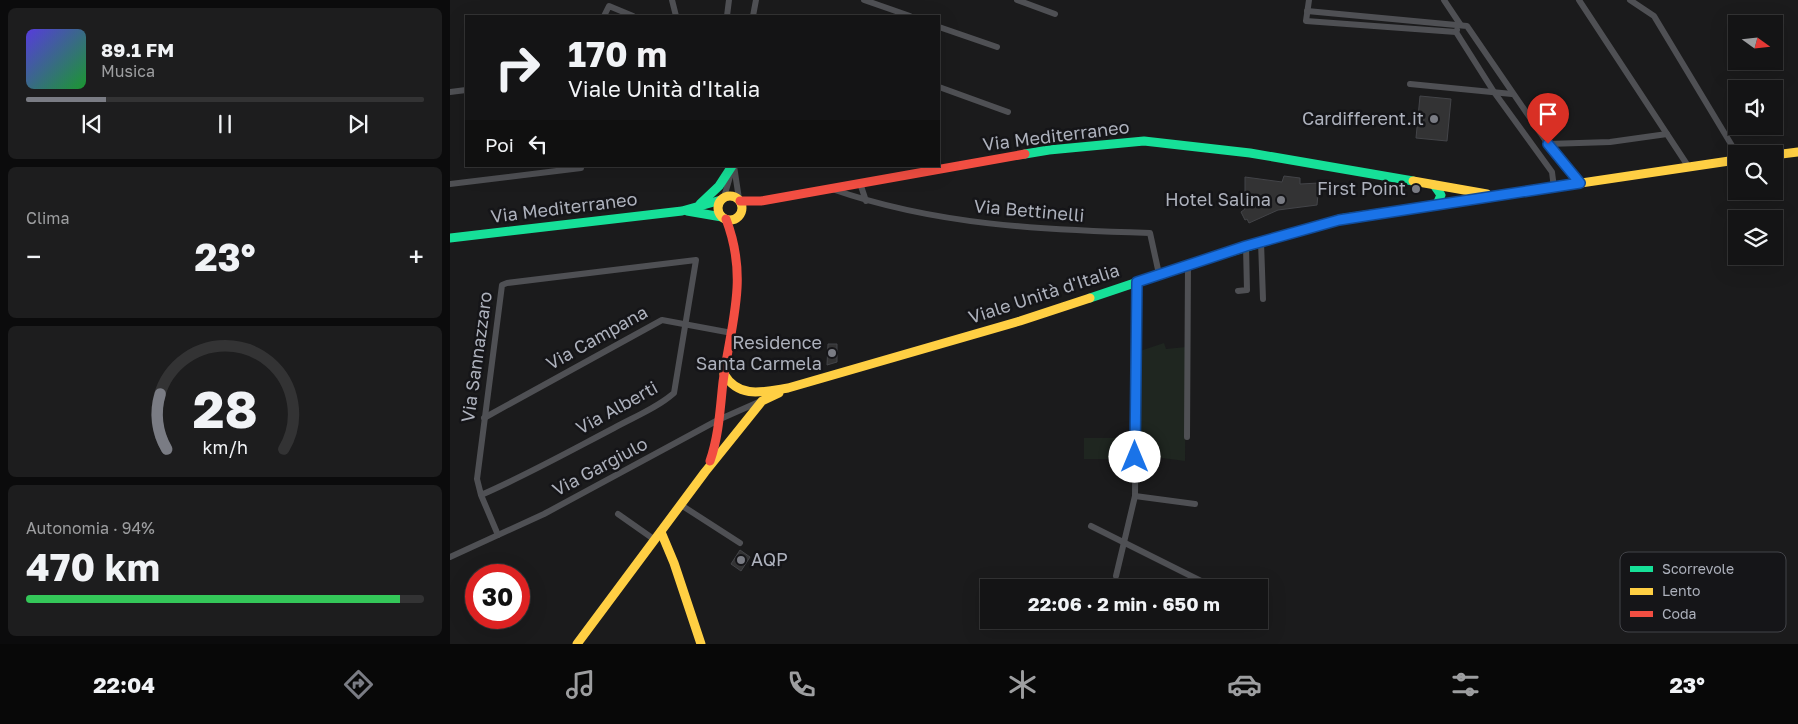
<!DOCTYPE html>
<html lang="it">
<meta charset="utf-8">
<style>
:root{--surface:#141415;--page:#1d1d1e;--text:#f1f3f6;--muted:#9d9ea0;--line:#333334;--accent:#7a7c84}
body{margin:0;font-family:"Golos Text",sans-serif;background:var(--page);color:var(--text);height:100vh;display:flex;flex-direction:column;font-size:19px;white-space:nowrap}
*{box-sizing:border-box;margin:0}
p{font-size:16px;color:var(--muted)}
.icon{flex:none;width:28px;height:28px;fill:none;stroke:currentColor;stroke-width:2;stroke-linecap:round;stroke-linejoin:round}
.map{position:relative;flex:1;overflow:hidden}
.side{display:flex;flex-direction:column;gap:8px;padding:8px;background:#0b0b0c;width:450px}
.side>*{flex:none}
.guide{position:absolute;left:15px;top:15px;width:475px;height:152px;border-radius:0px;box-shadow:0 5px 20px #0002,0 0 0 1px var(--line);background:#141415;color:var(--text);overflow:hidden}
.needle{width:32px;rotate:105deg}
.tools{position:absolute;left:1278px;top:15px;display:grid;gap:10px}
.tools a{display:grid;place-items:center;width:55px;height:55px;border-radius:0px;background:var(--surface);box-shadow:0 5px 20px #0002,0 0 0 1px var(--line);font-size:25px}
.speed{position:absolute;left:15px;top:564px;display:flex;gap:10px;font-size:25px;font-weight:700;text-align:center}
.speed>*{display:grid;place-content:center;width:65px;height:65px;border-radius:50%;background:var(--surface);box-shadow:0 5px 20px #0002,0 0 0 1px var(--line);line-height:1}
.speed .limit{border:8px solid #d22;background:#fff;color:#111}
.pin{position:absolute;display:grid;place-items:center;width:42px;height:42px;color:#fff;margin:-51px -21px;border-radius:50% 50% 50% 0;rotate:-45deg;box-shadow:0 0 5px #0007}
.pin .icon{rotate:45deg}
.me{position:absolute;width:55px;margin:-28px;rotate:0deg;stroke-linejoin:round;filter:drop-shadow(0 0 4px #0008)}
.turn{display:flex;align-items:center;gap:18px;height:105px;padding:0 20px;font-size:22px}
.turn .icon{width:65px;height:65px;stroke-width:2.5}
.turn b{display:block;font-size:35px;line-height:42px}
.then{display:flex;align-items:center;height:48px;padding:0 20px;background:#0003;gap:10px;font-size:19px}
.big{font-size:38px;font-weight:700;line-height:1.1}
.side .card{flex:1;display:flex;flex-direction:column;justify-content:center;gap:8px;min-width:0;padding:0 18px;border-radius:8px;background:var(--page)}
.side .dial{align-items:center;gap:0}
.dial svg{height:130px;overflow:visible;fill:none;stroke:var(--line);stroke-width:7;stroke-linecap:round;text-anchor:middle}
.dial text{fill:var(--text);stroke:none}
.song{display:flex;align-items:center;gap:15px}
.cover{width:60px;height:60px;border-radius:8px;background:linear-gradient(135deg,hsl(250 70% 55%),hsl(130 70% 35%))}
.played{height:5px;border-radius:2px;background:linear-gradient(90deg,var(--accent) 20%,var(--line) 20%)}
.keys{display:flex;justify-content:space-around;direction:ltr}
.heat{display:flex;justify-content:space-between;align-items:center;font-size:28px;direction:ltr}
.charge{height:8px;border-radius:4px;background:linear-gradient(90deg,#34c759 94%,var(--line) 0)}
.trip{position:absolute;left:530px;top:579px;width:288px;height:50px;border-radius:0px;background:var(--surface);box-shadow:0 5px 20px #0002,0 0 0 1px var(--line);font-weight:700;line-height:50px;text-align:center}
.dock{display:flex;height:80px;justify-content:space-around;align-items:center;background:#080808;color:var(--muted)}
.dock .icon{width:35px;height:35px}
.dock .on{color:var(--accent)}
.dock b{font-size:22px;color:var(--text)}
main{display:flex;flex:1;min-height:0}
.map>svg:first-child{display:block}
.green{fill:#1f2620}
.building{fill:#333334;stroke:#434448}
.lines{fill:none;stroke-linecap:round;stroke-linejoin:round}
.street{stroke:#4f5054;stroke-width:6}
.fast{stroke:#16e098;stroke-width:9}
.slow{stroke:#ffcf43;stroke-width:9}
.jam{stroke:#f24e42;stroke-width:9}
.route-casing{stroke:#114b97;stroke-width:12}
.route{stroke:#1a73e8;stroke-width:9}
.poi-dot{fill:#7a7c84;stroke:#151518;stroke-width:2}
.labels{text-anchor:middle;stroke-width:5;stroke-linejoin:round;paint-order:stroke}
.poi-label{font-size:18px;fill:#adb1bc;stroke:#151518;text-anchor:end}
.street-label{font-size:18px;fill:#adb1bc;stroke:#151518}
.key{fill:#151518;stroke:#434449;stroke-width:1}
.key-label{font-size:14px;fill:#adb1bc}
</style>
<main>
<section class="side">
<div class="card">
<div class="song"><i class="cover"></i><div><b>89.1 FM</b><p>Musica</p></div></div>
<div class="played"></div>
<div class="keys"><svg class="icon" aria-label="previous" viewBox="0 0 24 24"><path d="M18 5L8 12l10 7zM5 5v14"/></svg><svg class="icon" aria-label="pause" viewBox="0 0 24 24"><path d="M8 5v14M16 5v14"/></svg><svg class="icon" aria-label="next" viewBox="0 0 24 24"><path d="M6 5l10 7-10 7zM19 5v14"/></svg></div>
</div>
<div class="card"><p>Clima</p>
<div class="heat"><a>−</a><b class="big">23°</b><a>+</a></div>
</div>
<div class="card dial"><svg viewBox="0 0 100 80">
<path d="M14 69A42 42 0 1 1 86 69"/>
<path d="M14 69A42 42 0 0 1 10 35" stroke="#7a7c84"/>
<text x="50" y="56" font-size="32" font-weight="700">28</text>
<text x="50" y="72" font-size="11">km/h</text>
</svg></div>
<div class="card"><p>Autonomia · 94%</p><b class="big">470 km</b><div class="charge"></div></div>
</section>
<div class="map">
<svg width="1348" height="644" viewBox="0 0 1348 644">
<rect width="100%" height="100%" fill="#1b1b1c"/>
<g class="green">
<polygon points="714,343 716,349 736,347 735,461 690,455 690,351"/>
<rect x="634" y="438" width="48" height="21"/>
</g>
<g class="building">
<polygon points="970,96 1001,99 997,141 966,138"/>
<polygon points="834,176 850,178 850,184 869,183 867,205 828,210 799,223 797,219 795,220 791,212 795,209 791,204 795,202 795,177 832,182"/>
<polygon points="378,344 387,344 387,362 377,365"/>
<polygon points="290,550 300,557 291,571 281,564"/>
</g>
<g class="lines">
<g class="street">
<polyline points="222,0 226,16"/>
<polyline points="414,0 460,16"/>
<polyline points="567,0 605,14"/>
<polyline points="859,0 856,21 1006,32 1007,30"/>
<polyline points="994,0 1010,24"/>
<polyline points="1129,0 1238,166"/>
<polyline points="1180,0 1204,16 1287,154"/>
<polyline points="857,11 1017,26 1098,144 1130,183"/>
<polyline points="154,16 159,6 183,16"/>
<polyline points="277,16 279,0"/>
<polyline points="303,16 306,0"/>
<polyline points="489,27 547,47"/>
<polyline points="1006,32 1044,92 1102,172 1104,188"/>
<polyline points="960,84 1062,94"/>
<polyline points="489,87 558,112"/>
<polyline points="0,92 16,90"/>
<polyline points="1098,144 1160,142 1217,134"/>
<polyline points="284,166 289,199"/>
<polyline points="410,183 416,201"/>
<polyline points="0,184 131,168"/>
<path d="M382,189C485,225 592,230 700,233L709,274"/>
<polyline points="274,197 282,170"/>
<polyline points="811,242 813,299"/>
<polyline points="788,291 797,290 796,246"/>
<polyline points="34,418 212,320 282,333"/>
<polyline points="737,437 738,265"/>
<path d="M31,495C77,475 120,451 164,428C184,417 207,408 224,393L246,260L57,283L52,285L27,479L31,495L48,535"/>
<polyline points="685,496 745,504"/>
<polyline points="231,505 290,543"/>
<polyline points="168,514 205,540"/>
<polyline points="641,526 759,585"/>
<polyline points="0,557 94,514 268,420 311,401"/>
<polyline points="666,576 685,496 687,282"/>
</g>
<g class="fast">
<polyline points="575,154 599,150 694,141 800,153 963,181"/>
<polyline points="984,185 991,195 987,204"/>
<polyline points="250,204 269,186 282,166"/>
<polyline points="237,211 272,217"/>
<polyline points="0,238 232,211 271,200"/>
<polyline points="640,298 738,265 889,219 997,203"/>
</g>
<g class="slow">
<polyline points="1324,155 1348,152"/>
<polyline points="963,181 1037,194"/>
<circle cx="280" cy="208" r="12"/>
<polyline points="997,203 1286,160"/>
<path d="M274,374C289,399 313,392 338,388L570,321L640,298"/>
<polyline points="211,532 224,563 251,644"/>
<polyline points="127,644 255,472 312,401 329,393"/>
</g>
<g class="jam">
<polyline points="290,201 311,201 575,154"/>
<path d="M260,461C269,435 270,409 273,382C281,322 299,279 276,219"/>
</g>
</g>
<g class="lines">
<g class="route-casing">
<polyline id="route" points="685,457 687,282 796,246 889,220 1130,183 1098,144"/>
</g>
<use href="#route" class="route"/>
</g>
<g class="poi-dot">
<circle cx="984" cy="119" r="5"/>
<circle cx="966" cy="189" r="5"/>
<circle cx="831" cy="200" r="5"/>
<circle cx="382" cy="353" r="5"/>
<circle cx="291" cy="560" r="5"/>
</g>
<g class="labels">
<g class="poi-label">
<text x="974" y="125">Cardifferent.it</text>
<text x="956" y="195">First Point</text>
<text x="821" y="206">Hotel Salina</text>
<text x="372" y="349">Residence<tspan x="372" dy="21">Santa Carmela</tspan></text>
<text x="301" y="566" text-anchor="start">AQP</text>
</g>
<g class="street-label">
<text transform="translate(606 136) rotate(-7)" y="6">Via Mediterraneo</text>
<text transform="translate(114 208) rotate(-7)" y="6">Via Mediterraneo</text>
<text transform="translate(579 211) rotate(5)" y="6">Via Bettinelli</text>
<text transform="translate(594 294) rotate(-18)" y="6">Viale Unità d'Italia</text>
<text transform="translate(147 338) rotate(-29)" y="6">Via Campana</text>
<text transform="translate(27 357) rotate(-82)" y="6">Via Sannazzaro</text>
<text transform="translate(167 408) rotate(-29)" y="6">Via Alberti</text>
<text transform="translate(150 467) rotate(-28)" y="6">Via Gargiulo</text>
</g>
</g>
<rect x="1170" y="552" width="166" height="80" rx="8" class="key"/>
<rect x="1180" y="566" width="23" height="6" fill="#16e098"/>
<rect x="1180" y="588" width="23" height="7" fill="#ffcf43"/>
<rect x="1180" y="611" width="23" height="6" fill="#f24e42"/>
<g class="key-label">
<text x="1212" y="574">Scorrevole</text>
<text x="1212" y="596">Lento</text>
<text x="1212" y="619">Coda</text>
</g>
</svg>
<div class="tools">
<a><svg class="needle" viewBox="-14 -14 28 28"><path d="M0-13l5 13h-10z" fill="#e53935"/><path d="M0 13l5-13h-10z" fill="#9d9ea0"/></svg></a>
<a><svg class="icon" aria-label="sound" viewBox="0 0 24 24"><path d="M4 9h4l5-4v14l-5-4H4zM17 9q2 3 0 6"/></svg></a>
<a><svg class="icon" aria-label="search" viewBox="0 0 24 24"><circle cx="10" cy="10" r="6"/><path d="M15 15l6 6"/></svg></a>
<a><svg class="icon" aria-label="layers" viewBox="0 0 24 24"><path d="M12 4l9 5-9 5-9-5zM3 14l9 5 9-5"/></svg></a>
</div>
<div class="speed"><div class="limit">30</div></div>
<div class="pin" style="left:1098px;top:144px;background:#d93025"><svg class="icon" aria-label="arrive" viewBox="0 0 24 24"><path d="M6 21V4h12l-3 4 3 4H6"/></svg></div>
<svg class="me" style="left:685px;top:457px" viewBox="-20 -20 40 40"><circle r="19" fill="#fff"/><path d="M0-13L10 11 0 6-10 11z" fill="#1a73e8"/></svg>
<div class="trip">22:06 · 2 min · 650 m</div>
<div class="guide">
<div class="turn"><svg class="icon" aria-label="right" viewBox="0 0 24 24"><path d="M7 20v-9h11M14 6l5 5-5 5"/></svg><div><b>170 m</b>Viale Unità d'Italia</div></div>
<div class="then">Poi<svg class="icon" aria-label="left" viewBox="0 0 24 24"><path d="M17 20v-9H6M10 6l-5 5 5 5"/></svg></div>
</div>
</div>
</main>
<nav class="dock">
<b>22:04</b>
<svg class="icon on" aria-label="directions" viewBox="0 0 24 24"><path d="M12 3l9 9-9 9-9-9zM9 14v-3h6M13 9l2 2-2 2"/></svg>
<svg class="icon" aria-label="music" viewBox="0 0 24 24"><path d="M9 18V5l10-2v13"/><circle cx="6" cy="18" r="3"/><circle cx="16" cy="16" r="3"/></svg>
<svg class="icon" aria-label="phone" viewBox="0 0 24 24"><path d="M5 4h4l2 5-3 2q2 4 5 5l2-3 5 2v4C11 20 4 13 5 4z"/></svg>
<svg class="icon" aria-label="climate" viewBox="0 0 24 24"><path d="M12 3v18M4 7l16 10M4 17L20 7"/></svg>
<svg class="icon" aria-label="car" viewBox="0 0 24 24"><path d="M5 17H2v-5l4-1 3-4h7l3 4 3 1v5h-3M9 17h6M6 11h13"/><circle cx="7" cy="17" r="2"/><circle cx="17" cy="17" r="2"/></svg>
<svg class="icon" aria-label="filters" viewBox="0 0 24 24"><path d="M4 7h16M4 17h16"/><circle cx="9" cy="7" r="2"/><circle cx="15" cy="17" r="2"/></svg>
<b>23°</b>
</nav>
